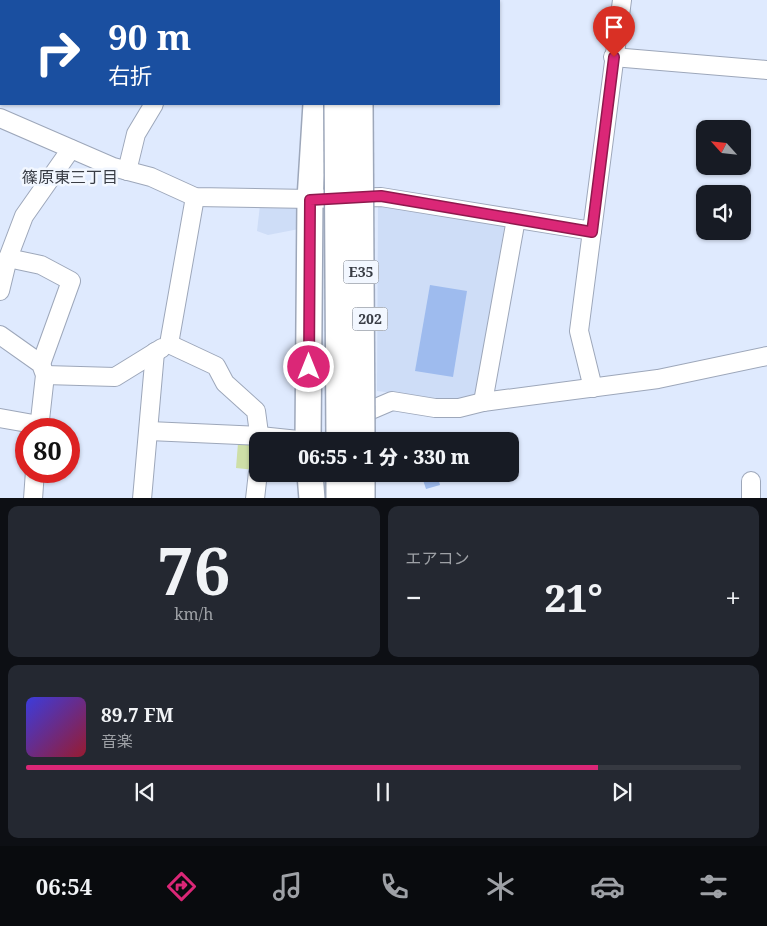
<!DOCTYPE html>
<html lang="ja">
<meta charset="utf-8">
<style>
:root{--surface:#171b24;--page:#242831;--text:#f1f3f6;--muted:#9ea1a6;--line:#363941;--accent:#db2777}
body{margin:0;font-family:"Noto Serif","Noto Sans JP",serif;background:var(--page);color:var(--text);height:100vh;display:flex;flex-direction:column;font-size:19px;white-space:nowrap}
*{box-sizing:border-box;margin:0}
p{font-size:16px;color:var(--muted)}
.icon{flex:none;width:28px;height:28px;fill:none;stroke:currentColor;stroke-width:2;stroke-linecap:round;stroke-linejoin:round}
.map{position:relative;height:498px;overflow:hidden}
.side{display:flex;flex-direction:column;gap:8px;padding:8px;background:#0d0f14;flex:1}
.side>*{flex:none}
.top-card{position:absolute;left:0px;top:0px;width:500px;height:105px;box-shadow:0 1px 4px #0004;background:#1a4fa0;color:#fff;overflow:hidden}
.needle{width:32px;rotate:297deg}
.tools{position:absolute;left:696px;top:120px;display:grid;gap:10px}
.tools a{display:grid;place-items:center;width:55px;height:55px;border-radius:10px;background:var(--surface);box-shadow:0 1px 4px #0004;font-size:25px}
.speed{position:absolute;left:15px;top:418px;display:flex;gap:10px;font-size:25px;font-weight:700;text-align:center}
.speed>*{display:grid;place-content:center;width:65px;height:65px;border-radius:50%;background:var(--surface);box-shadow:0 1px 4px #0004;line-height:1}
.speed .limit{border:8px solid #d22;background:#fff;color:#111}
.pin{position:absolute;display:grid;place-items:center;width:42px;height:42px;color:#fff;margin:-51px -21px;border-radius:50% 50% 50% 0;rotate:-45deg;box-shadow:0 0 5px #0007}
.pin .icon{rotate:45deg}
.me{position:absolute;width:55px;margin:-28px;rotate:0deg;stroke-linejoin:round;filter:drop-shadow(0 0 4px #0008)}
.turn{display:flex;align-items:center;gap:18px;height:105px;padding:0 25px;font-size:22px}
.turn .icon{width:65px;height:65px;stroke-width:2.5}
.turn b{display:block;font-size:35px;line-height:42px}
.big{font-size:38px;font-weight:800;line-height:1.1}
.side .card{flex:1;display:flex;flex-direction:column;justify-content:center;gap:8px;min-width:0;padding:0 18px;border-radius:10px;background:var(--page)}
.side .dial{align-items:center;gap:0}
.dial b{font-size:65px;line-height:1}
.song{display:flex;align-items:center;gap:15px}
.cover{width:60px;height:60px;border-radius:8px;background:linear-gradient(135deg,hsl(240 70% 55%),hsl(350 70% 35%))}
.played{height:5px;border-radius:2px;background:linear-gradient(90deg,var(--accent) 80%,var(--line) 80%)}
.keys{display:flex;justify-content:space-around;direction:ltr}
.heat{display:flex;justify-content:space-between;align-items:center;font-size:28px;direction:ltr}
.side .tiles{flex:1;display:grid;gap:8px;grid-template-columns:1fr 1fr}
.card:last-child{grid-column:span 2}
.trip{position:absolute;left:249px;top:432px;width:270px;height:50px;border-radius:10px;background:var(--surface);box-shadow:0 1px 4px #0004;font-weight:800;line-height:50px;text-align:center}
.tab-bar{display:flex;height:80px;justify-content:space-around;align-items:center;background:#090b0e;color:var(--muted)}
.tab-bar .icon{width:35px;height:35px}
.tab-bar .current{color:var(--accent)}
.tab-bar b{font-size:22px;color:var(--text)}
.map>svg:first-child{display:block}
.built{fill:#ceddf7}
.green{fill:#cedfa7}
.building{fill:#9ebbee}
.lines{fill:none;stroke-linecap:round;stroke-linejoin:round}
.minor-casing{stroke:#9da7ba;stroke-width:20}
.highway-casing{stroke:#9da7ba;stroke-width:28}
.minor{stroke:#fff;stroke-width:18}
.highway{stroke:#fff;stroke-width:25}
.highway-bridge-casing{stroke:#9da7ba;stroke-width:28;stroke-linecap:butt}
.highway-bridge{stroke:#fff;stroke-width:25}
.route-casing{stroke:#8e194d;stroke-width:12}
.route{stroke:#db2777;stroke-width:9}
.labels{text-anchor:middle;stroke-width:5;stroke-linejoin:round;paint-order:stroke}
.shield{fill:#f2f7ff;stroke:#70757d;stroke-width:1}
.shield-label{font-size:14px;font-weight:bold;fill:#393d45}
.neighbourhood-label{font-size:16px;fill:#393d45;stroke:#f2f7ff}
</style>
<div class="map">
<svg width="767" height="499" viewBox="0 0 767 499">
<rect width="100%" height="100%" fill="#dfeafe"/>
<g class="built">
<polygon points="378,203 505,222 477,394 458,401 377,391"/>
<polygon points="260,205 303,206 304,228 268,235 257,231"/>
</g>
<polygon class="green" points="238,443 257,443 255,470 236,468"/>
<g class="building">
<polygon points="430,285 467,291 453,377 415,371"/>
<polygon points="421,474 437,474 440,485 426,489"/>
</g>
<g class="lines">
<g class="minor-casing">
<g id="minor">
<polyline points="297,1 297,0"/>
<polyline points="613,57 767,70"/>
<polyline points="0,118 113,167 151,177 195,197 310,199 381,197 592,231 622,0"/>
<polyline points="127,171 136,134 154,104"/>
<polyline points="592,231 579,331 593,388"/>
<polyline points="8,258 41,265 71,281 41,364"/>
<polyline points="0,291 8,258 24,216 71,149"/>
<polyline points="0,335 41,364 45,375 39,429"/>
<polyline points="169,344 195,197"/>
<polyline points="169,344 216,366 225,383 256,411 260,441"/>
<polyline points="45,375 115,377 162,348"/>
<polyline points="483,402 516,219"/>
<polyline points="371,410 392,401 435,408 459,408 483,402 658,379 767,356"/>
<polyline points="0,418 39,425"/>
<polyline points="149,431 260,436 308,441"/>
<polyline points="751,481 751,499"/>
<polyline points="33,499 35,471"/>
<polyline points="142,499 155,352"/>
<polyline points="255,499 258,472"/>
</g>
</g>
<g class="highway-casing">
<g id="highway">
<polyline points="336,0 336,1"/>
<polyline points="368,0 368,1"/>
<polyline points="308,441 310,199 316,104"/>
<polyline points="310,474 312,499"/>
<polyline points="339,474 339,499"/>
<polyline points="362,474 362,499"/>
</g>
</g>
<use href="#minor" class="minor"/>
<use href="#highway" class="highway"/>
<g class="highway-bridge-casing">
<g id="highway-bridge">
<polyline points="337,104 339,441"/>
<polyline points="360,104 362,441"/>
</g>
</g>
<use href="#highway-bridge" class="highway-bridge"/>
</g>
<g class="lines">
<g class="route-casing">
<polyline id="route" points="309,367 310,200 381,196 592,232 614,57"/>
</g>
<use href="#route" class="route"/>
</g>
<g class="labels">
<g class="shield">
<rect x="343.5" y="260.5" width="35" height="23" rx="4"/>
<rect x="352.5" y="307.5" width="35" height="23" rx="4"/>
</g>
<g class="shield-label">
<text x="361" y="277">E35</text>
<text x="370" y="324">202</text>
</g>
<g class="neighbourhood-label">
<text x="70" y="183">篠原東三丁目</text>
</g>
</g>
</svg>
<div class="tools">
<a><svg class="needle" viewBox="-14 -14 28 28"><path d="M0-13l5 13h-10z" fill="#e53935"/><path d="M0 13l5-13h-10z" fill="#9ea1a6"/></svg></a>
<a><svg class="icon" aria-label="sound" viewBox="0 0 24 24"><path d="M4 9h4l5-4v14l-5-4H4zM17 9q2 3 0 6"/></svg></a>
</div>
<div class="speed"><div class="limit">80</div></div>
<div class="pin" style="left:614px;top:57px;background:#d93025"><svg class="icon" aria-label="arrive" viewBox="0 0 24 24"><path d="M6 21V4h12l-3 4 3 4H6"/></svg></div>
<svg class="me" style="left:309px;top:367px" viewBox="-20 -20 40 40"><circle r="17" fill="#db2777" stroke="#fff" stroke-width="3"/><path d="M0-11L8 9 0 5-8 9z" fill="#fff"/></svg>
<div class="trip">06:55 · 1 分 · 330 m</div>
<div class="top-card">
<div class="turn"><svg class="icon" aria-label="right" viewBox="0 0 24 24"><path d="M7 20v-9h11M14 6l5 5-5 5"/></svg><div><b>90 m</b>右折</div></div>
</div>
</div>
<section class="side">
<div class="tiles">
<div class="card dial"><b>76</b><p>km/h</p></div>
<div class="card"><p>エアコン</p>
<div class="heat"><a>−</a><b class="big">21°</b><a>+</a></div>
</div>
<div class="card">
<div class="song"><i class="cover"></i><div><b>89.7 FM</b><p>音楽</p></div></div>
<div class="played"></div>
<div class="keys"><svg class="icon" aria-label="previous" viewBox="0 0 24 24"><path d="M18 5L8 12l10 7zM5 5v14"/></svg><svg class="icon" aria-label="pause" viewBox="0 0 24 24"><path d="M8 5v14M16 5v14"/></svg><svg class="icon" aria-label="next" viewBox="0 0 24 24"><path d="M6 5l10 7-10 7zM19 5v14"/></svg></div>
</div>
</div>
</section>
<nav class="tab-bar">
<b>06:54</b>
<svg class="icon current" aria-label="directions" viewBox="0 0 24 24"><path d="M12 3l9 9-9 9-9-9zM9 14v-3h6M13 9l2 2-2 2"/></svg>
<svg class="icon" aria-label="music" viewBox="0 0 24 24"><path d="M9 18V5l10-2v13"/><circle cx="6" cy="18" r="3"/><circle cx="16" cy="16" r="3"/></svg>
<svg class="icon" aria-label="phone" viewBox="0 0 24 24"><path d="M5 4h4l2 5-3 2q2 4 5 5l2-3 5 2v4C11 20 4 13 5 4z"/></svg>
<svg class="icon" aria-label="climate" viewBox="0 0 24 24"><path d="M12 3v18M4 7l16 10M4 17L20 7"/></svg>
<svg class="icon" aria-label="car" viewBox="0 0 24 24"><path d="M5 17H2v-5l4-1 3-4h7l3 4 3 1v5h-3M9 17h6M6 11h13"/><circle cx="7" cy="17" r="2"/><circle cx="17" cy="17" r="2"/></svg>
<svg class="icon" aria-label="filters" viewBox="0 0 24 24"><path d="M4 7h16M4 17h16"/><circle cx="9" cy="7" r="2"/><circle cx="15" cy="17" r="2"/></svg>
</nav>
